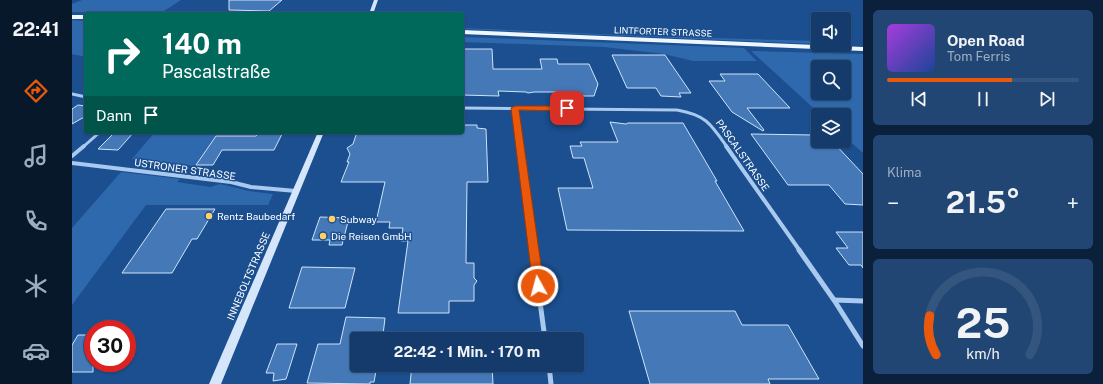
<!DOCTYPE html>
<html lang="de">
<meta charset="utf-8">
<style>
:root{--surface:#143b6b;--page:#214673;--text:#f1f3f6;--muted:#9dadc1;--line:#33557e;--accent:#ea580c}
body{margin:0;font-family:"Public Sans",sans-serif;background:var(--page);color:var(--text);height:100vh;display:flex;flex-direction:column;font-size:15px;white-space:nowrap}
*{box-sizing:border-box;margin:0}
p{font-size:13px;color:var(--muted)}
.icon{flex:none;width:22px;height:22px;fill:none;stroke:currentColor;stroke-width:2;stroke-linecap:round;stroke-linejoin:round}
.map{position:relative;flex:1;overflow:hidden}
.side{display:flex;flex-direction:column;gap:10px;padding:10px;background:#0b203b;width:240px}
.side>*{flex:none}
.top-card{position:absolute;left:12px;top:12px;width:380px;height:122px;border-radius:4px;box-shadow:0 1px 3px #0004,0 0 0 1px var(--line);background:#00695c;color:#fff;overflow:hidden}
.buttons{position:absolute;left:739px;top:12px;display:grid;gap:8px}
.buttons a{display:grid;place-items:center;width:40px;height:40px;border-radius:4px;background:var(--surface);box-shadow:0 1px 3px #0004,0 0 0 1px var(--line);font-size:20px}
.speed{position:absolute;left:12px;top:320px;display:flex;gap:8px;font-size:20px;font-weight:700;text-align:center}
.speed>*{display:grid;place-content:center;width:52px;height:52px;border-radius:50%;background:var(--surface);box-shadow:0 1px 3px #0004,0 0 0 1px var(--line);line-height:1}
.speed .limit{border:6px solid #d22;background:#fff;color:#111}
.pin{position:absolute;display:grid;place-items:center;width:34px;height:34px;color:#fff;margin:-17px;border-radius:8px;box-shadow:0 2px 6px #0006}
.me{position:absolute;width:44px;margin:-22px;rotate:353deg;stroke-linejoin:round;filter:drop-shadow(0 0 3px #0008)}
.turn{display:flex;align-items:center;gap:14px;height:84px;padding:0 12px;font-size:18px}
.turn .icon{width:52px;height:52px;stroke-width:2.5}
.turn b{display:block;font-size:28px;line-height:34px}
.then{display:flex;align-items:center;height:38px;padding:0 12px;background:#0003;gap:8px;font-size:15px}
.big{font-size:30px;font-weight:700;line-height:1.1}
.side .widget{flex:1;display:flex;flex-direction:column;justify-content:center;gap:6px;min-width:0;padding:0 14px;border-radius:6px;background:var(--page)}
.side .dial{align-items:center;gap:0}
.dial svg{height:104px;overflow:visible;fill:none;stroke:var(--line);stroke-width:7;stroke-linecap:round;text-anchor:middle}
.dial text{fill:var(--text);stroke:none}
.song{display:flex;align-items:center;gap:12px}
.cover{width:48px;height:48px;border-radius:6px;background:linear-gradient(135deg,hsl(280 70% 55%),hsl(220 70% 35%))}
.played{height:4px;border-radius:2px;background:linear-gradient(90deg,var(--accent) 65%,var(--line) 65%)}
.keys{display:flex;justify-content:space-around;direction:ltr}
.heat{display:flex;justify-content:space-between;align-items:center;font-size:22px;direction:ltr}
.trip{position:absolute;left:278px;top:332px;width:234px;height:40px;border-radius:4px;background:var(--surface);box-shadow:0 1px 3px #0004,0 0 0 1px var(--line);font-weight:700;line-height:40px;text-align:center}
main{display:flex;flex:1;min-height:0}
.dock{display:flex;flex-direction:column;width:72px;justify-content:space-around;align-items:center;background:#08182b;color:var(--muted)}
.dock .icon{width:28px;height:28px}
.dock .current{color:var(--accent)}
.dock b{font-size:18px;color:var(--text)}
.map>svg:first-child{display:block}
.green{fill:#2e69ad;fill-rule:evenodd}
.building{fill:#4478b7;stroke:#cfe3fa}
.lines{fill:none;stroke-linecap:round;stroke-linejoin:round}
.street-far2{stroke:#a9c9ee;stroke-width:3}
.street-far1{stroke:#a9c9ee;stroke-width:4}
.street{stroke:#a9c9ee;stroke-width:5}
.secondary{fill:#d6e6fa;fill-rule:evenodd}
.primary{fill:#f0f6ff;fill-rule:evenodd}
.route{fill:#ea580c;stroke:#983908}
.poi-dot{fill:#ffd166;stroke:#1b4f8f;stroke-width:1.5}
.labels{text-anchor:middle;stroke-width:3;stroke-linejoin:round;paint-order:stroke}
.far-street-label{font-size:9px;fill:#fff;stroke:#1b4f8f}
.street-label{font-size:10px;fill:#fff;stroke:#1b4f8f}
.poi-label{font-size:10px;fill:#fff;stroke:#1b4f8f;text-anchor:start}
</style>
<main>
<nav class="dock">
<b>22:41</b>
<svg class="icon current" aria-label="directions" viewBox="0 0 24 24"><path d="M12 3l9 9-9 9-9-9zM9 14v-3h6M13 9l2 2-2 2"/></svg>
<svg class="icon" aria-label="music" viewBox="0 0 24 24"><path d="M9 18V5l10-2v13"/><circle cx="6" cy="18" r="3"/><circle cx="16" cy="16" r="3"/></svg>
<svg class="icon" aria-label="phone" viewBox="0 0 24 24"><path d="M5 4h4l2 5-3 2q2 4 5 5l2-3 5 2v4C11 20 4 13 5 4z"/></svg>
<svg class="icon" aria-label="climate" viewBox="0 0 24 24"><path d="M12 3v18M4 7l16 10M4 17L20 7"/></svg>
<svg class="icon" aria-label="car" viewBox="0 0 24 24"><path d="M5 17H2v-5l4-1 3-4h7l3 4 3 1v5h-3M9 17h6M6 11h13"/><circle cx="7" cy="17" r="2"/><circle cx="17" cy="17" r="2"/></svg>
</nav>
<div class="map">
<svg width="791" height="384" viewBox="0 0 791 384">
<rect width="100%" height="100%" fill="#1b4f8f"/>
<g class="green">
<polygon points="10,0 109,0 92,11 103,14 0,12 0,4"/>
<polygon points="0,20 14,21 14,57 0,54"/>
<polygon points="390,28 573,36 746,41 746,44 390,29"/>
<polygon points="390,37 672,48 685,61 621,61 592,54 532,47 390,42"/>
<path d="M679,51L791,54V153L772,136V115H749ZM746,67H772V93H746Z"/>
<polygon points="83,132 146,132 123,166 60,159"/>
<polygon points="49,172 108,179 105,182 138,187 148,184 177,191 201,194 196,205 74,205 0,305 0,228"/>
</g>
<g class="building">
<polygon points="157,0 210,0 197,11 157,10"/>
<polygon points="390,49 420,49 421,69 470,69 468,59 485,59 486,64 517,64 526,84 522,96 500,96 499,92 462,92 456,93 454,92 426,91 427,96 390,95"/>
<polygon points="540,55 593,55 619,93 607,93 609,97 589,96 584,88 555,88"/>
<polygon points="648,74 686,74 718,108 675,108 692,130 691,131 660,112 637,81 653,81"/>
<polygon points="6,105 14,106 14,116 0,124 0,109"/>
<polygon points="538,122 554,124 556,123 611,123 645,181 643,181 672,231 495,230 486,188 521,188 512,158 501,158 498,146 510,146 508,142 546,142"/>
<polygon points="390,125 405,125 405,128 414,129 416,182 395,182 394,263 402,263 402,278 405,281 402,285 402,301 377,301 377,313 326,313 336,241 329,241 331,228 317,228 318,222 304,222 313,182 269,182 277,162 275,162 278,154 275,148 281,144 285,132 390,132"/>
<polygon points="43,132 62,132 46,150 26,149"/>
<polygon points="187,132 211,132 202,150 150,150 141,165 124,165 144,136 184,136"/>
<polygon points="679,134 742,135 746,136 746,141 760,141 791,174 791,205 773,204 757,185 716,185"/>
<polygon points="94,209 143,209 125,239 120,239 100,273 50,273"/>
<polygon points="248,217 277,218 270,245 257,245 258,240 240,240"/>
<polygon points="764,232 791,232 791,268 789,265 777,265 764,248 776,248"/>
<polygon points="230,267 283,268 273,308 217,308"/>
<polygon points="557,311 663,311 670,325 716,325 747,379 696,379 698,384 578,384"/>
<polygon points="274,317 313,318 311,335 285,334 285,365 305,365 302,382 298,382 298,384 235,383 246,344 268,344"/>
<polygon points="6,335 21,335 21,372 0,372 0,345"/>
<polygon points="205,344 225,344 214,379 201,381 202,373 194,373"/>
<polygon points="340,365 420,366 421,384 338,384"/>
</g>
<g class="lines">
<g class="street-far2">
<polyline points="0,94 14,97"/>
<path d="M390,108L605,110C634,115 639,124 655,147"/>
<polyline points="443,108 448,147"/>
<polyline points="11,147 28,132"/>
</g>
<g class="street-far1">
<polyline points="448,146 462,251"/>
<polyline points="654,146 728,251"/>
<polyline points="0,156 12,146"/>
<polyline points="0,163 159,182 179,187 224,191"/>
</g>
<g class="street">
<polyline points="461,250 473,339"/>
<polyline points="727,250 762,300 791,346"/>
<polyline points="762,300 791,301"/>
<polyline points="477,365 479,384"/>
</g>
<g class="secondary">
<polygon points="302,0 306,0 301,14 297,14"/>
<polygon points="246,132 252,132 149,384 137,384"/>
</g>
<g class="primary">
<rect x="0" y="15" width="14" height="4"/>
<polygon points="390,30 791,47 791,51 390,34"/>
</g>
</g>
<polygon class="route" points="443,106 495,106 498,108 495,111 447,110 472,286 470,288 462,288 461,286 439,108"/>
<g class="poi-dot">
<circle cx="137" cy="216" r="4"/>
<circle cx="260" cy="219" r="4"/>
<circle cx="251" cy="236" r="4"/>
</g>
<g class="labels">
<g class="far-street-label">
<text transform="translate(591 32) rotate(2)" y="3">LINTFORTER STRASSE</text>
</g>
<g class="street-label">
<text transform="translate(671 155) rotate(55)" y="4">PASCALSTRASSE</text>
<text transform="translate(113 169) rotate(8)" y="4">USTRONER STRASSE</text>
<text transform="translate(176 276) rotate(-67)" y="4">INNEBOLTSTRASSE</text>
</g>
<g class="poi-label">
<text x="145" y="220">Rentz Baubedarf</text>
<text x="268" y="223">Subway</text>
<text x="259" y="240">Die Reisen GmbH</text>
</g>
</g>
</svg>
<div class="buttons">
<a><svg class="icon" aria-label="sound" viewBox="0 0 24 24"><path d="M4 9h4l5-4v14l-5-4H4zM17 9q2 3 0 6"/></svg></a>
<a><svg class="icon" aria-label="search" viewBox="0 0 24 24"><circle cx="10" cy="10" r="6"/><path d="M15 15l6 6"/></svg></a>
<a><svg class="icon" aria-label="layers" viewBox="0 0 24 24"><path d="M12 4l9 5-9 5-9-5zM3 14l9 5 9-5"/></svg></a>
</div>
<div class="speed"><div class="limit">30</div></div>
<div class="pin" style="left:495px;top:108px;background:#d93025"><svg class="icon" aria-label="arrive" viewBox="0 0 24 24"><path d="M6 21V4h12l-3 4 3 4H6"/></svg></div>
<svg class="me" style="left:466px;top:286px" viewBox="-20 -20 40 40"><circle r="17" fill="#ea580c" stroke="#fff" stroke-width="3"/><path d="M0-11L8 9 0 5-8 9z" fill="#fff"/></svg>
<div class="trip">22:42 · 1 Min. · 170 m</div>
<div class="top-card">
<div class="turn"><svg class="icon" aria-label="right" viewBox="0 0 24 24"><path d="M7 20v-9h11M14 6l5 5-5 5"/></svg><div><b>140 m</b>Pascalstraße</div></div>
<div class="then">Dann<svg class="icon" aria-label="arrive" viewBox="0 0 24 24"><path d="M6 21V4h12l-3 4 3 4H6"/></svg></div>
</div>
</div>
<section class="side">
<div class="widget">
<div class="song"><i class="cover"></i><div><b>Open Road</b><p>Tom Ferris</p></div></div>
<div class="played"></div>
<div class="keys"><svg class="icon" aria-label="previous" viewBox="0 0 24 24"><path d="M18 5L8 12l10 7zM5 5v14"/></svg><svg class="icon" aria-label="pause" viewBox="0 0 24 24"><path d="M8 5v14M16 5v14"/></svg><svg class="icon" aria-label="next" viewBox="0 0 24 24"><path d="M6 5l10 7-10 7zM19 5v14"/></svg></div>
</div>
<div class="widget"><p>Klima</p>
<div class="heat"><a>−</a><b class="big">21.5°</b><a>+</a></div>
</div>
<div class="widget dial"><svg viewBox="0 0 100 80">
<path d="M14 69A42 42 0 1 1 86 69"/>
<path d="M14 69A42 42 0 0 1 9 39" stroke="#ea580c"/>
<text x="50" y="56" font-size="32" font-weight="700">25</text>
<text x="50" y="72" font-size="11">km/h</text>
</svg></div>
</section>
</main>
